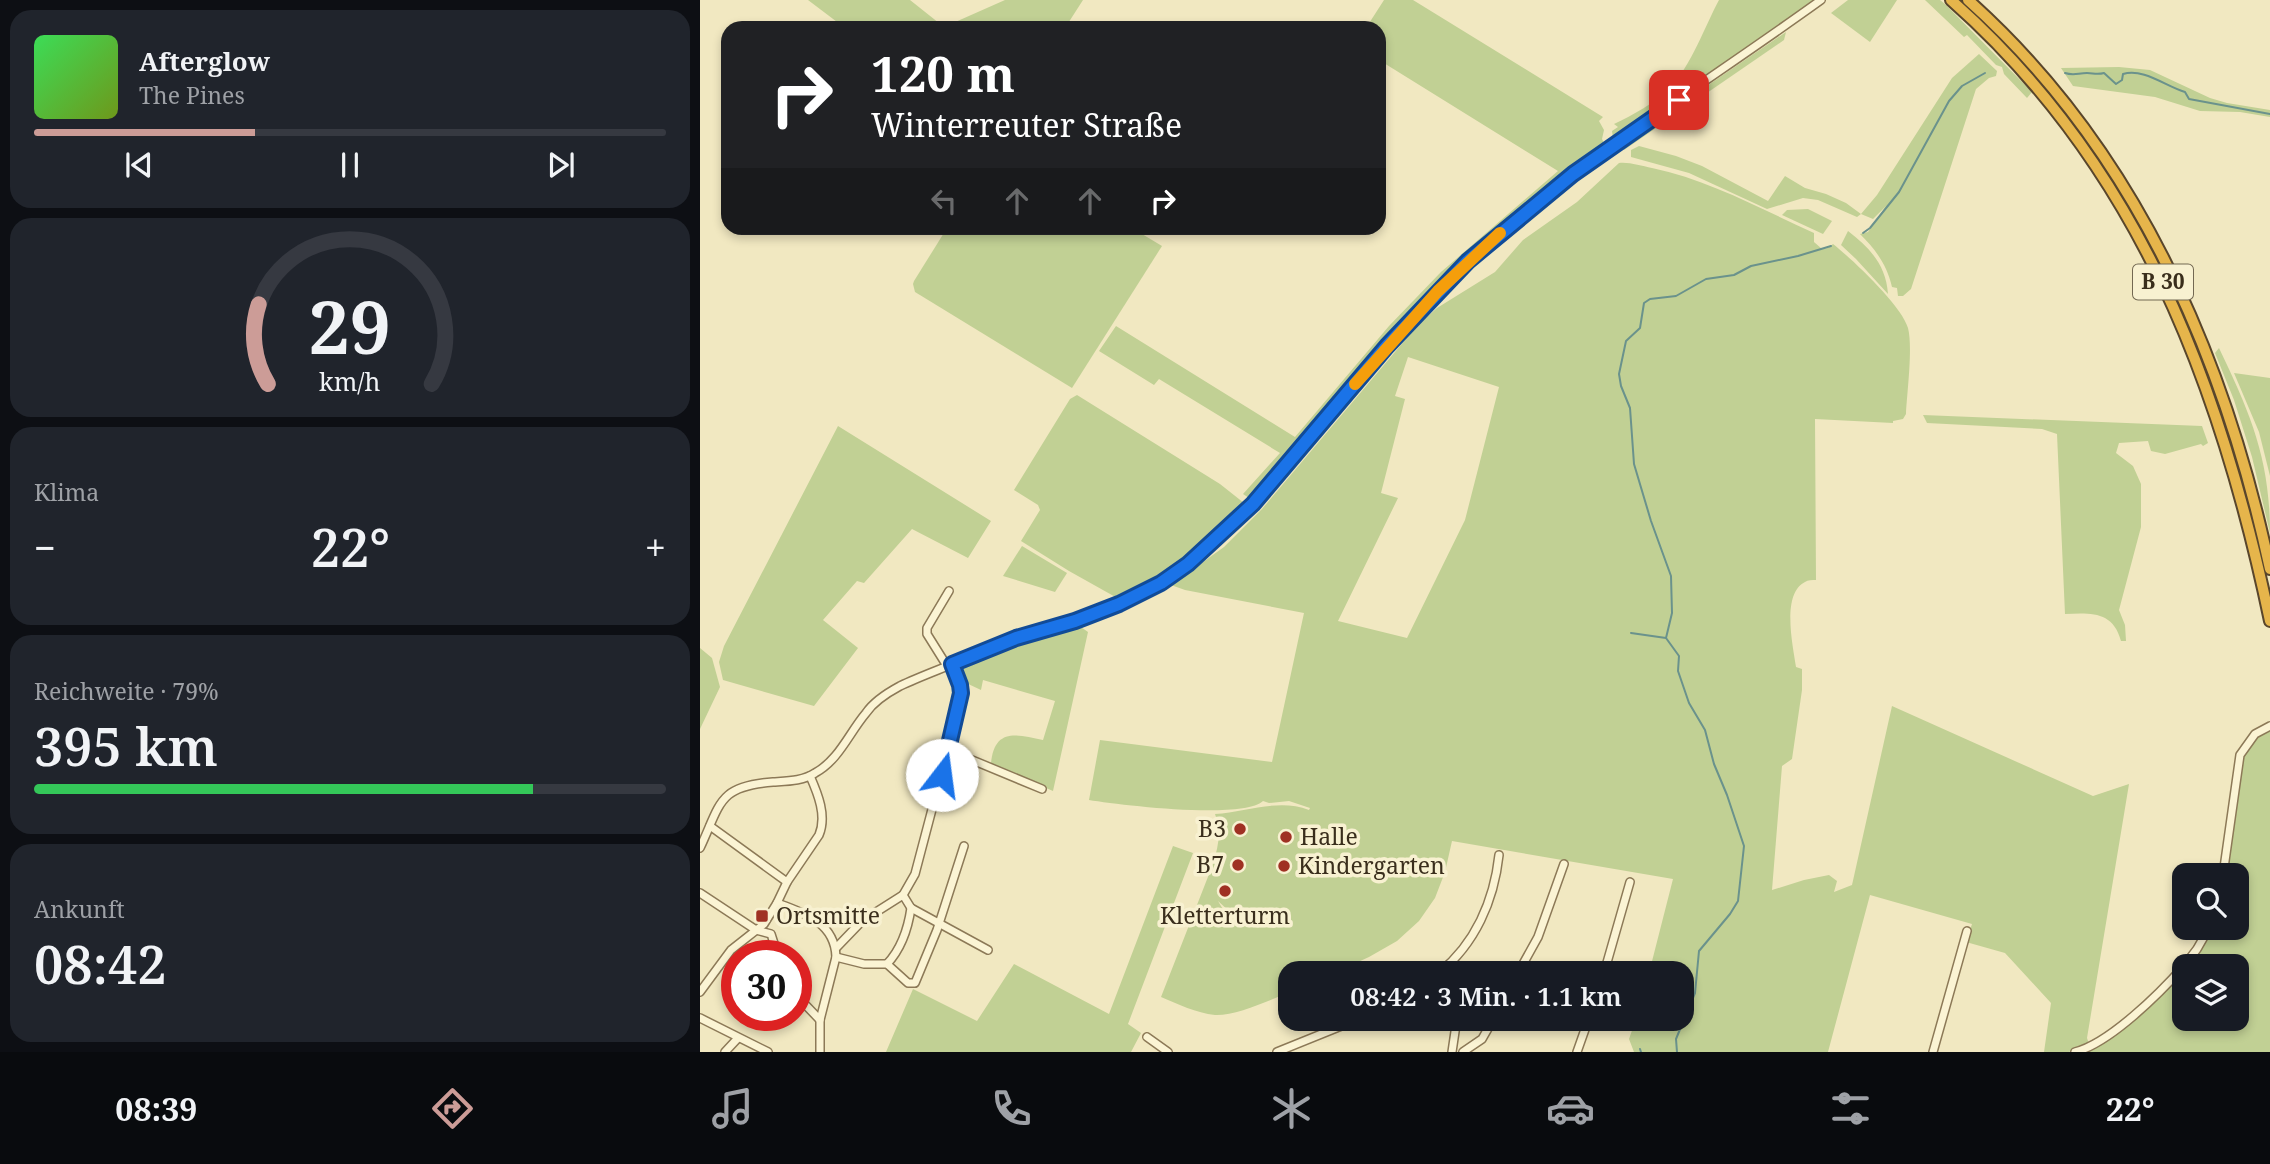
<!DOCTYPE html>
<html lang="de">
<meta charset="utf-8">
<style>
:root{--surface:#171b24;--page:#20242c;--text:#f1f3f6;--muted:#9ea1a6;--line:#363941;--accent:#cc9c97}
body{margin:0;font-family:"Noto Serif",serif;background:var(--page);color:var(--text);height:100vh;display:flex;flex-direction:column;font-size:26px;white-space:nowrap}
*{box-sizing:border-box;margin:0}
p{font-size:23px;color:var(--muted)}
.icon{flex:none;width:38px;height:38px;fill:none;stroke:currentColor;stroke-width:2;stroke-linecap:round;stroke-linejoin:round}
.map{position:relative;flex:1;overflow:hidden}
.side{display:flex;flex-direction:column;gap:10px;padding:10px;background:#0d0f14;width:700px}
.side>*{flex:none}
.guide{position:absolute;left:21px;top:21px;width:665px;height:214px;border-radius:21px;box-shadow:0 4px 10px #0003;background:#202124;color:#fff;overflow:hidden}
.fabs{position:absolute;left:1472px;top:863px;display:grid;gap:14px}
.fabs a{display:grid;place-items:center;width:77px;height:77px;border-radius:14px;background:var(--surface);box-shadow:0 4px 10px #0003;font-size:35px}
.speed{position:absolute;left:21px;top:940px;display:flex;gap:14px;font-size:35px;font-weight:700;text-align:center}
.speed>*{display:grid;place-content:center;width:91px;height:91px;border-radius:50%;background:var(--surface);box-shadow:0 4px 10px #0003;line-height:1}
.speed .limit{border:10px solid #d22;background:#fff;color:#111}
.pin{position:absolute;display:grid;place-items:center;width:60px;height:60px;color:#fff;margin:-30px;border-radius:14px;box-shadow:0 4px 10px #0006}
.me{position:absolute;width:77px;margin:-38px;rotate:15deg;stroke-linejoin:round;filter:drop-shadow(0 0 5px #0008)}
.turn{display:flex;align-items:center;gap:24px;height:147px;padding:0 35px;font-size:32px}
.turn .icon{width:91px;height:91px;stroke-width:2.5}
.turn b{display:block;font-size:49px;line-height:60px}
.lanes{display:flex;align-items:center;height:66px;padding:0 35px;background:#0003;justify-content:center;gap:35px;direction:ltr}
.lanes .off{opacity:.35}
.big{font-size:52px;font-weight:600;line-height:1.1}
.side .tile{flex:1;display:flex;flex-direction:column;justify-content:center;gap:10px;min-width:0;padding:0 24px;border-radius:21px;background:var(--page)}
.side .dial{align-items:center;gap:0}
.dial svg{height:182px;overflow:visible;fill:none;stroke:var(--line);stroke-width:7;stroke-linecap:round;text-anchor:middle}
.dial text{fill:var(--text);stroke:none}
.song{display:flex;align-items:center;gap:21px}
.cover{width:84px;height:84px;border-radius:10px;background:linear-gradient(135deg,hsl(130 70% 55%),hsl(80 70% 35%))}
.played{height:7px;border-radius:4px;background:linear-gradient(90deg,var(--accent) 35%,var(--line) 35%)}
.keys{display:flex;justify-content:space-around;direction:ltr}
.heat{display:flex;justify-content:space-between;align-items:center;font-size:38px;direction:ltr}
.charge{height:10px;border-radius:5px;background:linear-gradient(90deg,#34c759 79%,var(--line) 0)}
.trip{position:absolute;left:578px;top:961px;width:416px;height:70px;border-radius:21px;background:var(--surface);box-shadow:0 4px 10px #0003;font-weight:600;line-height:70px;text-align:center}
.tabs{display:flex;height:112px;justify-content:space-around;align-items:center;background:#090b0e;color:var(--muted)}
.tabs .icon{width:49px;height:49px}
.tabs .on{color:var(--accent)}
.tabs b{font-size:32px;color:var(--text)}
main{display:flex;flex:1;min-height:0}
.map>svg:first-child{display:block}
.green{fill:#c1d094;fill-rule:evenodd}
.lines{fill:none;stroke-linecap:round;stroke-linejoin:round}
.stream{stroke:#6a928c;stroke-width:2}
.minor-casing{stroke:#8c7957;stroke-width:10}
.highway-casing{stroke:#59462c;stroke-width:14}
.minor{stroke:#fbf4d4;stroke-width:7}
.highway{stroke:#e6b54b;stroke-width:10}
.route-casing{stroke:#114b97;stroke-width:18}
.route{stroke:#1a73e8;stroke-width:12}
.slow{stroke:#f59e0b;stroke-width:12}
.poi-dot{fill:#9f3123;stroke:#f8f1d1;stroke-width:2.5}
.labels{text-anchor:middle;stroke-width:7;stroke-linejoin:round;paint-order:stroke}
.shield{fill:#f8f1d1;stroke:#736852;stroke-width:2}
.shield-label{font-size:21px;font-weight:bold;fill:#3a2e1c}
.poi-label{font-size:23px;fill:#3a2e1c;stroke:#f8f1d1;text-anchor:start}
</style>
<main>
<section class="side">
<div class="tile">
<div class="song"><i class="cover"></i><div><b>Afterglow</b><p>The Pines</p></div></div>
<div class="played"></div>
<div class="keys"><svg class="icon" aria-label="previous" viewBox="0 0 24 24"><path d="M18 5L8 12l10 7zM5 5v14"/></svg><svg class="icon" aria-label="pause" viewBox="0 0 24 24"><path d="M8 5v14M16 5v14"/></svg><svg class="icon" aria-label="next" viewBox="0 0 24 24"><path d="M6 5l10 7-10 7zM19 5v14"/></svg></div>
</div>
<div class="tile dial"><svg viewBox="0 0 100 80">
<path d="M14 69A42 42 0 1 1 86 69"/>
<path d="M14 69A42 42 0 0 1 10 34" stroke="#cc9c97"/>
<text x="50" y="56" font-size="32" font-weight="700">29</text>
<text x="50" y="72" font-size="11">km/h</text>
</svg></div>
<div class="tile"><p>Klima</p>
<div class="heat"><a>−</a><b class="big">22°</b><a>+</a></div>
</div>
<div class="tile"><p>Reichweite · 79%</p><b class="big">395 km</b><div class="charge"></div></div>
<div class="tile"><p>Ankunft</p><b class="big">08:42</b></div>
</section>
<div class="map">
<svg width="1570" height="1052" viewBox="0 0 1570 1052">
<rect width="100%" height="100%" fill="#f1e8c1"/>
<g class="green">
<polygon points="108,0 210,0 244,27 305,0 383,0 365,28 145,28"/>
<polygon points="684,0 713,0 903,117 899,121 904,130 902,139 904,143 899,152 832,203 680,349 560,493 554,499 549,498 543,494 580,453 459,379 454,385 399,351 416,326 595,437 689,326 741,272 858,171 679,60 679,28 666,28"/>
<path d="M1019,0H1114L917,139L913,138L912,131L918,127L914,124C933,115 955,103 970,88C992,64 1004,28 1019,0Z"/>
<polygon points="1148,0 1197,0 1170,42 1131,13"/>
<polygon points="1225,0 1240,0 1246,5 1332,92 1327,98 1304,74 1302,67 1296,65 1267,35 1264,37"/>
<polygon points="1086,32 1084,40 924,150 922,144"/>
<path d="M1279,54L1297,71L1296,76L1289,78L1276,89L1211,289L1203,296H1198L1197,288L1192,287C1187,265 1176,250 1160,234L1168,232L1186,206L1173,219L1161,214L1157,217L1118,200L1103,198L1067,209L989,173L931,157V150L939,146L976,156L1002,166L1068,201L1085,176L1105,188L1126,194L1146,203L1161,214L1177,195L1252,78Z"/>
<polygon points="1419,67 1450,70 1510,98 1527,103 1570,110 1570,117 1540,112 1500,111 1455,97 1373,86 1361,68"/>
<path d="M919,163C930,162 941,166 952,168C1009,180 1061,209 1114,233V242L1122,249L1128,248L1133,244C1151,258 1202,306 1208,328C1213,347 1207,393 1206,414L1203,419L1193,421V423L1115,419L1116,580C1112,580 1108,580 1105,582C1081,594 1093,646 1096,667L1102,669V690L1092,759L1082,766L1072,890L1104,880L1129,875L1137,881L1134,892L1152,885L1192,706L1393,796L1429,784L1387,1038L1390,1047L1484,970V1018H1536V966H1488L1512,928H1536V875H1525L1543,753L1551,740L1570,727V1052H1380V1048L1369,1052H1344L1351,1003L1305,953L1266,942L1272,924L1170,895L1128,1052H934L929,1039L936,1019L982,1018V973H949L973,879L752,841L745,872L735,898L719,921L697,941L669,957L634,973H590V992C570,1000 535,1016 515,1015C496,1013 478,1004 461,997L513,864C518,847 522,832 515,814C547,812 579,798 609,810L610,808L589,801L569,803L563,801C542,820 420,805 389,800L400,740L572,762L604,613L485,590L471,585L524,547L562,509L717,326L737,308L795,272L823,240L877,202ZM708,357L799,387L765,520L707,638L638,621L698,498L681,493L705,399L695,396ZM518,901L530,912H546L549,918L578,911L589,921L574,928L531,923Z"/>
<polygon points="1108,209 1132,221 1123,234 1082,215 1087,210"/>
<polygon points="247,228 432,228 462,246 372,388 215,292 213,284 214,281"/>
<path d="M1148,231C1170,248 1186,265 1188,294L1156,259L1141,245Z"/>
<path d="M1519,348C1550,413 1570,458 1570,533L1552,457L1534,400L1515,353Z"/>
<polygon points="1534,373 1570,378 1570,476 1559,432"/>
<polygon points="377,395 520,484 544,503 542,510 495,555 473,571 449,585 447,585 419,599 369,571 321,541 340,510 338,505 314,490 370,399"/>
<path d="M1223,415L1502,426L1508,443L1503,446L1501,444L1465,454L1451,451L1448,441L1419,443L1416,453L1433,466L1441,484V527L1419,610L1425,625L1426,641H1421C1413,611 1391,613 1365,614L1357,434L1342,429L1227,423Z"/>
<polygon points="138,426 291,521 268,558 212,529 164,583 157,581 123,620 158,648 114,706 23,680 19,662 24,646"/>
<polygon points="322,546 367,573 355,592 303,576"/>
<path d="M378,625L388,632L353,791L291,764C294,728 316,734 343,740L355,701L283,680L281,690L264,682L260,671L262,665L324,640Z"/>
<polygon points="0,648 12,658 20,687 0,729"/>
<polygon points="473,846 493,853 428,1024 441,1033 431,1052 186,1052 213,989 277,1021 314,964 409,1014"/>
</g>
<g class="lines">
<g class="stream">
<path d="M1365,73C1374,76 1378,73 1387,73C1393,73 1397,75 1404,73L1416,84L1422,80L1423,74C1444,68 1465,86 1485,92L1489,99L1570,114"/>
<polyline points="1163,233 1170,228 1199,192 1249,101 1262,86 1285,73"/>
<polyline points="931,633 966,638 979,656 978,671 989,703 1005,730 1014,764 1027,795 1044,846 1038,901 1030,914 999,951 995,993 976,1039 977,1052"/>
<polyline points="966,638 972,613 971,576 951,521 934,464 930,408 921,386 919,374 926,341 940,328 944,303 950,299 976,296 1006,279 1034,275 1051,266 1098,256 1131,246"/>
<polyline points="940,1049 941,1052"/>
</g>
<g class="minor-casing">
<g id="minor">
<polyline points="247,666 227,634 227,628 249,591"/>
<polyline points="248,750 342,789"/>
<polyline points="10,826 87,882"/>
<path d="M0,848C21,803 18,786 73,782C88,781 103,781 115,773C139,760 149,733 166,713C174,701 187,693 200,686C221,676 244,668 267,658C284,651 302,642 320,636C369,622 418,610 462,582C572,511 646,381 740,288C854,176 992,93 1121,0"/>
<polyline points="1523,875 1540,755 1555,734 1570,726"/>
<polyline points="0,893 56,930 71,934 78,956"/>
<polyline points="203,895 211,908 288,950"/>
<path d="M77,903C105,913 135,923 136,957L120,1020V1052"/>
<polyline points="136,948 162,921 203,895 215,874 260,703 260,685 252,664"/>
<polyline points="136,957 164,964 187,964 208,983 215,983 237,930 264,846"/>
<polyline points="753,961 762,973"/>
<path d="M187,964C202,948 208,929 211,908"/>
<polyline points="1484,966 1497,949 1509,928"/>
<path d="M739,973C775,944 794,901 799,855"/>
<polyline points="818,973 838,937 864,864"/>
<polyline points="904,973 930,882"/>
<path d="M0,992L31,950L64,924L77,903L87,882L119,835C127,816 118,794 110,776"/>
<polyline points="96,995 120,1020"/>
<polyline points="0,1018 68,1052"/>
<polyline points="447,1037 468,1052"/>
<polyline points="25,1052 38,1038"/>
<polyline points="577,1052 661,1018"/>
<polyline points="752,1052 757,1018"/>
<polyline points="763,1052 782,1039 794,1018"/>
<polyline points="877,1052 889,1018"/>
<polyline points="1233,1052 1267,931"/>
<path d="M1375,1052C1410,1043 1460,993 1484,966"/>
</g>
</g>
<g class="highway-casing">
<g id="highway">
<path d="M1251,0C1438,165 1520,382 1570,621"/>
<path d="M1268,0C1435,149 1524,354 1570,569"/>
</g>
</g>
<use href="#minor" class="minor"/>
<use href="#highway" class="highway"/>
</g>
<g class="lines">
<g class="route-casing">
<polyline id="route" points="242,775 261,693 260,685 252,664 316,638 375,621 419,604 461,583 488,564 553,504 687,346 768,261 873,174 979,100"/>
</g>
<use href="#route" class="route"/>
<polyline class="slow" points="655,384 738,291 800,233"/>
</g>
<g class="poi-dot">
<circle cx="540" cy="829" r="7"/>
<circle cx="586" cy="837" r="7"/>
<circle cx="538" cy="865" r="7"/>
<circle cx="584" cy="866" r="7"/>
<circle cx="525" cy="891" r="7"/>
<rect x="55" y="909" width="14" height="14" rx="3.5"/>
</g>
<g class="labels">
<rect class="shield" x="1433" y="264.5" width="60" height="35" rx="5"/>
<g class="shield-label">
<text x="1463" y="289">B 30</text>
</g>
<g class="poi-label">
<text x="526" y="837" text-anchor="end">B3</text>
<text x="600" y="845">Halle</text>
<text x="524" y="873" text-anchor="end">B7</text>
<text x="598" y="874">Kindergarten</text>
<text x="76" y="924">Ortsmitte</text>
<text x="525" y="924" text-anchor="middle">Kletterturm</text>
</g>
</g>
</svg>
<div class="fabs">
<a><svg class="icon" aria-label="search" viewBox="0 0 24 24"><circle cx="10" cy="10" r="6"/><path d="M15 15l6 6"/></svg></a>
<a><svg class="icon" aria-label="layers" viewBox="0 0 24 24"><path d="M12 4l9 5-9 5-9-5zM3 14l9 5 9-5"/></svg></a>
</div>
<div class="speed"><div class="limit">30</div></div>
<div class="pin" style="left:979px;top:100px;background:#d93025"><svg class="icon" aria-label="arrive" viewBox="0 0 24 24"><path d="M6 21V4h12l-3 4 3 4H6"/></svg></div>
<svg class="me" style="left:242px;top:775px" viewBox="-20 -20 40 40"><circle r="19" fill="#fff"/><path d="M0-13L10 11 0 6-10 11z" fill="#1a73e8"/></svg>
<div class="trip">08:42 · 3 Min. · 1.1 km</div>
<div class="guide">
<div class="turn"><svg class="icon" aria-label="right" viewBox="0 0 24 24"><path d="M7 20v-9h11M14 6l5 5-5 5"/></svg><div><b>120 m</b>Winterreuter Straße</div></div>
<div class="lanes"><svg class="icon off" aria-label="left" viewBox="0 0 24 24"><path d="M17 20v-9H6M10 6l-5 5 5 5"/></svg><svg class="icon off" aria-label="ahead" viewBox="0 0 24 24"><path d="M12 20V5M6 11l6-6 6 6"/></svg><svg class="icon off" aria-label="ahead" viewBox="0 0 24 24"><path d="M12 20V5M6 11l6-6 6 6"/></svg><svg class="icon" aria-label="right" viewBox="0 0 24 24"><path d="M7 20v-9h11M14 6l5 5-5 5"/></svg></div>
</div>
</div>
</main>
<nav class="tabs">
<b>08:39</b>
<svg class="icon on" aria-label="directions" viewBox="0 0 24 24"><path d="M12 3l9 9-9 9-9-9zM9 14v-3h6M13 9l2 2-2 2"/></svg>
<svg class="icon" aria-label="music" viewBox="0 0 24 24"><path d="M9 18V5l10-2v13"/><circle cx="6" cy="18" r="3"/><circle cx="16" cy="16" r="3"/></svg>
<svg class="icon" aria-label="phone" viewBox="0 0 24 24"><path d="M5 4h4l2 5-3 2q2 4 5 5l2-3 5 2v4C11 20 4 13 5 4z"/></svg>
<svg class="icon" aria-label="climate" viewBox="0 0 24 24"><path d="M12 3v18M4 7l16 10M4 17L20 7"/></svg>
<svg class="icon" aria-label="car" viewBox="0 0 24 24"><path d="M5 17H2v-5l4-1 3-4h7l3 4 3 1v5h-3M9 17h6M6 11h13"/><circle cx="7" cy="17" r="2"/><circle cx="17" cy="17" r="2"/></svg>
<svg class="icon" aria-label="filters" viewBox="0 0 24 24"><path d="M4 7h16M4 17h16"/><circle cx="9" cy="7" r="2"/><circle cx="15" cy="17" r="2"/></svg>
<b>22°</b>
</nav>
